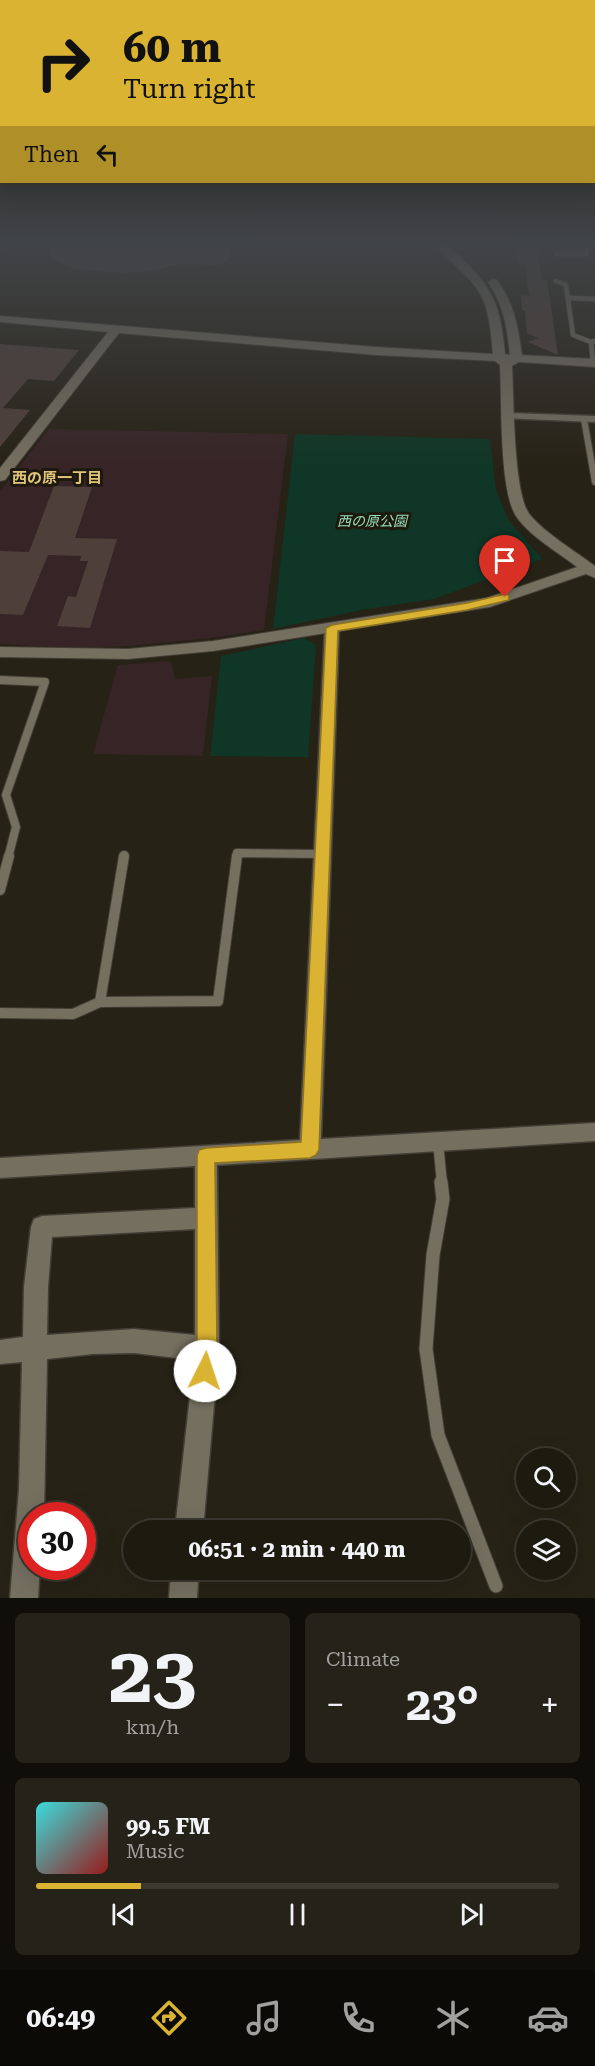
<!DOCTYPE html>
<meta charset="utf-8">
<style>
:root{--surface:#1d1a10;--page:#252319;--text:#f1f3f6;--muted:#a0a19f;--line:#3b3830;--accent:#dab333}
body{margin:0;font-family:"Roboto Serif","Noto Sans JP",serif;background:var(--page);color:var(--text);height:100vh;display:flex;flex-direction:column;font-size:22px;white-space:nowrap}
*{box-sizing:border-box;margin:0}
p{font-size:20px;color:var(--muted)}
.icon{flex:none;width:33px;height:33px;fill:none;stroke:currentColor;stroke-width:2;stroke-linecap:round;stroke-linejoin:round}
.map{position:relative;height:1598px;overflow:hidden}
.panel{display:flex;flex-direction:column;gap:15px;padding:15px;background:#100e09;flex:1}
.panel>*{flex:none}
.hud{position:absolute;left:0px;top:0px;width:596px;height:183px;box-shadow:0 6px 24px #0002,0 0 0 2px var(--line);background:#dab333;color:#111;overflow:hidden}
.controls{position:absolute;left:516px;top:1448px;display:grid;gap:12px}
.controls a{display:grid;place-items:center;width:60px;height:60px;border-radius:50%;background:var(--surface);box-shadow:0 6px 24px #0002,0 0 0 2px var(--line);font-size:30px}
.speed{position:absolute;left:18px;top:1502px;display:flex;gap:12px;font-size:30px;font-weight:700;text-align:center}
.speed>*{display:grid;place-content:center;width:78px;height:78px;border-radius:50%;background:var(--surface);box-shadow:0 6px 24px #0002,0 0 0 2px var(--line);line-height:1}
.speed .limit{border:9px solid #d22;background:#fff;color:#111}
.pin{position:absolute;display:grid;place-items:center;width:51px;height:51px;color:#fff;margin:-62px -26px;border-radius:50% 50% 50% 0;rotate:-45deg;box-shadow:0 0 6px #0007}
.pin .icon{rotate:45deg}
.me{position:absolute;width:66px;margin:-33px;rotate:4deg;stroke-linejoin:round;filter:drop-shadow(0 0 4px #0008)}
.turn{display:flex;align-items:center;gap:21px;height:126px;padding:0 24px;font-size:27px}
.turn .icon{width:78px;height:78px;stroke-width:2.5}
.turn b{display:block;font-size:42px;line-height:51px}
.then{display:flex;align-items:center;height:57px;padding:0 24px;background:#0003;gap:12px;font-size:22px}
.big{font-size:45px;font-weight:700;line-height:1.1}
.panel .widget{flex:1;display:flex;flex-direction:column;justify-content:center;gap:9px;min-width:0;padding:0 21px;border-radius:9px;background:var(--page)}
.panel .dial{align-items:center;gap:0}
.dial b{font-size:78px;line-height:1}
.song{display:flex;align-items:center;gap:18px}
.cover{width:72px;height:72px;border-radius:9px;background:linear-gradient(135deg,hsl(180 70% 55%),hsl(0 70% 35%))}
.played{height:6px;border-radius:3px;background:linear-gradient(90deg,var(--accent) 20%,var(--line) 20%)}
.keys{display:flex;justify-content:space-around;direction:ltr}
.heat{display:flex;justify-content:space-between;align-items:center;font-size:33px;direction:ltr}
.panel .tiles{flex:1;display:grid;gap:15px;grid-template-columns:1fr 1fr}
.widget:last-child{grid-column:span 2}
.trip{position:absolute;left:123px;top:1520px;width:348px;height:60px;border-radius:30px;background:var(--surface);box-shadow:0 6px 24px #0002,0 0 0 2px var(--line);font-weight:700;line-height:60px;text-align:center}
.tabs{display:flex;height:96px;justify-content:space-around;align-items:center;background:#0c0a06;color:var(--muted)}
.tabs .icon{width:42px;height:42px}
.tabs .selected{color:var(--accent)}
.tabs b{font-size:27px;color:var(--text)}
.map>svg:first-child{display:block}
.education{fill:#372426}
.green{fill:#0f3626}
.building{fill:#4f3f3a}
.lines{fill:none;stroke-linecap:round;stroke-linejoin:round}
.service-far4-casing{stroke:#433e36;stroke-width:6}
.service-far3-casing{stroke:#433e36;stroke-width:8}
.service-far2-casing{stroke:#433e36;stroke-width:10}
.service-far1-casing{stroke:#433e36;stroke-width:12}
.service-casing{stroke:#433e36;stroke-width:15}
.minor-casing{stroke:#433e36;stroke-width:3}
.tertiary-casing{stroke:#433e36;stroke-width:2}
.path{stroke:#767167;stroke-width:1.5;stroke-dasharray:1.5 1.5;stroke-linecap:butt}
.service-far4{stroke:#756f60;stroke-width:4.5}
.service-far3{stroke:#756f60;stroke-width:6}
.service-far2{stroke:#756f60;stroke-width:8}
.service-far1{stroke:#756f60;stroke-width:10}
.service{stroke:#756f60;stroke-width:13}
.minor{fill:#756f60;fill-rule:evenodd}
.tertiary{fill:#756f60;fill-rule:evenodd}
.route{fill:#dab333;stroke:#8e7421;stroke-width:1.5}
.labels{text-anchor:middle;stroke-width:6;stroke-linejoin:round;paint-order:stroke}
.far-park-label{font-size:14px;font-style:italic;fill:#96ddbb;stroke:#1e190d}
.far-neighbourhood-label{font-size:15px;font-weight:bold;fill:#dfc579;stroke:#1e190d}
</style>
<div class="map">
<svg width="595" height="1598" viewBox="0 0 595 1598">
<rect width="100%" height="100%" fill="#272216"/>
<g class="education">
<polygon points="49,429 288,434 264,630 212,638 128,646 77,648 0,644 0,491"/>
<polygon points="171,661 175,679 212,676 203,756 93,754 118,665"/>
</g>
<g class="green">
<polygon points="295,434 490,439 496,490 509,521 542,559 434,599 361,610 273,629"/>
<polygon points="304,638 316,645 308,757 210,756 221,656"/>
</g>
<g class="building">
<polygon points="50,244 233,244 228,261 216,265 178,264 151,271 125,273 75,269 58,262 50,254"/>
<polygon points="520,244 537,244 542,280 547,280 558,355 528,342 538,338 527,333 525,311 522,310 521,295 529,296 525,265 518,264 515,246"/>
<polygon points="0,344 79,350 54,381 28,379 3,408 30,410 0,447"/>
<polygon points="54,486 92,487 75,538 117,539 90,628 57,626 68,596 76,597 88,561 80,561 81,556 48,555 23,615 0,614 0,551 29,552"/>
</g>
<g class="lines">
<g class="service-far4-casing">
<g id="service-far4">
<polyline points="556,254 586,254 586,244"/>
<polyline points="556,281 566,285 573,335 591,342"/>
<polyline points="568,298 595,299"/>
<polyline points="593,363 591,342 595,341"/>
</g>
</g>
<g class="service-far3-casing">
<polyline id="service-far3" points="584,419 595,482"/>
</g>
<g class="service-far2-casing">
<g id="service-far2">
<polyline points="0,680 45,682 6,795 16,827 8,858"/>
<polyline points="236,858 237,853 322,854"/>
</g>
</g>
<g class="service-far1-casing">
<g id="service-far1">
<polyline points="0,890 9,856"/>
<polyline points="100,1002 124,856"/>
<polyline points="0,1013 73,1014 100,1002 218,1001 237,856"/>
<polyline points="438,1142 442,1183"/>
</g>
</g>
<g class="service-casing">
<polyline id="service" points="441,1182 443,1199 433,1255 426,1349 438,1435 496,1586"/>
</g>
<g class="minor-casing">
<g id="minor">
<polygon points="509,413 595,416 595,422 505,418 504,416"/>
<path d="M332,624L339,628L321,1139L595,1123V1141L217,1165L219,1349L203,1530H175L194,1360L134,1353L93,1354L47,1359L44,1515H32V1566H40L38,1598H10L19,1489L22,1362L0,1364V1340L23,1337L24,1287L31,1227L34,1219L42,1216L195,1208V1166L0,1178V1158L300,1140L325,628ZM195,1229V1335L134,1329L47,1335L48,1287L52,1237Z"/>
<polygon points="171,1569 199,1569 197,1598 169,1598"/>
</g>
</g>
<g class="tertiary-casing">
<path id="tertiary" d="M435,244H446C489,283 500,296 505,354L510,355C507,328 504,305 488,282L493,279L497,280C514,303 518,327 522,355L595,359V367L519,362L512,366C514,396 513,494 530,515C545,533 575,551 595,566V578L586,574L490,607L213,651L128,659L0,657V647L128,649L213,641L487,598L577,567C559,553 528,535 516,516C499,490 502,400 500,365L495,361L376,355L119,333L5,480L0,481V468L108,332L0,322V316L376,347L493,354C488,285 478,291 435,244Z"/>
</g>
<polyline class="path" points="0,249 6,244"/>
<use href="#service-far4" class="service-far4"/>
<use href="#service-far3" class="service-far3"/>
<use href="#service-far2" class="service-far2"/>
<use href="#service-far1" class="service-far1"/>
<use href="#service" class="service"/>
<use href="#minor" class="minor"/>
<use href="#tertiary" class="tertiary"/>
</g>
<linearGradient id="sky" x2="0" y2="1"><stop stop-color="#15130c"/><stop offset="0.52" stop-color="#414447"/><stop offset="1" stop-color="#414447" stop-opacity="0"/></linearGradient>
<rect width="595" height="468" fill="url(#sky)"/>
<polygon class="route" points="505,594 509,595 509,600 467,610 338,631 319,1150 316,1155 310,1158 215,1163 217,1348 212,1379 205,1382 197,1379 194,1371 197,1348 197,1156 199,1150 206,1148 301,1142 326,628 332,625 467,603"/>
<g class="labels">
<g class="far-park-label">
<text x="372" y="526">西の原公園</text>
</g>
<g class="far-neighbourhood-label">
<text x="57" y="483">西の原一丁目</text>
</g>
</g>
</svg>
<div class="controls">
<a><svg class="icon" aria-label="search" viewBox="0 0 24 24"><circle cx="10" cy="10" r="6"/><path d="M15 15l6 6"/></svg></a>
<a><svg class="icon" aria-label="layers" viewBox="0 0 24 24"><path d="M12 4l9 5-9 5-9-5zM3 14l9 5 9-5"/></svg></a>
</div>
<div class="speed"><div class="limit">30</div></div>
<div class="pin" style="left:505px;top:597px;background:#d93025"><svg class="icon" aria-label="arrive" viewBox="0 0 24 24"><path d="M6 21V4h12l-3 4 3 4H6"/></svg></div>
<svg class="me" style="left:205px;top:1371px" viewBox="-20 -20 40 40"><circle r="19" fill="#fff"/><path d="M0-13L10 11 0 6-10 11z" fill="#dab333"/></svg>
<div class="trip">06:51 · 2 min · 440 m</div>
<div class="hud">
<div class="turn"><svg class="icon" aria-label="right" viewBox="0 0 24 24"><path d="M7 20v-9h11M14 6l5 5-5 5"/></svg><div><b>60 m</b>Turn right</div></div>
<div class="then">Then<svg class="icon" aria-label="left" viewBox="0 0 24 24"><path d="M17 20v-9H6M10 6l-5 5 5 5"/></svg></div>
</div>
</div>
<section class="panel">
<div class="tiles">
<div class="widget dial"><b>23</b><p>km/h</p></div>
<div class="widget"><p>Climate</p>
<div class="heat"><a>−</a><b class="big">23°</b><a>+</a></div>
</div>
<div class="widget">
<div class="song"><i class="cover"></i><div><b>99.5 FM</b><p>Music</p></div></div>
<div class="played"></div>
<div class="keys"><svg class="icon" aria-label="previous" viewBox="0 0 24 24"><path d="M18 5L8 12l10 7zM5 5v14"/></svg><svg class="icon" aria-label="pause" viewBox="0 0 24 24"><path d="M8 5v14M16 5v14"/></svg><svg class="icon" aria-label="next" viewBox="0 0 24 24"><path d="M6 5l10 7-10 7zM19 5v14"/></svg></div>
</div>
</div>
</section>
<nav class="tabs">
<b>06:49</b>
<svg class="icon selected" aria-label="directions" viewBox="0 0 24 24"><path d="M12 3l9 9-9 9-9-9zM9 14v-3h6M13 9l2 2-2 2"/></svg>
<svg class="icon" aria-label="music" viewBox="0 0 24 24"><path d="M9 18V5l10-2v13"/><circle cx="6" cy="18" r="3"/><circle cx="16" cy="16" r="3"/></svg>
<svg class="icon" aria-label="phone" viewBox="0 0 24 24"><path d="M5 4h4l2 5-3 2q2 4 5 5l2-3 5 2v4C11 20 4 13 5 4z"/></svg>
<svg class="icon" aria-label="climate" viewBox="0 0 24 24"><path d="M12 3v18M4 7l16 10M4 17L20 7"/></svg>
<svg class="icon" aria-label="car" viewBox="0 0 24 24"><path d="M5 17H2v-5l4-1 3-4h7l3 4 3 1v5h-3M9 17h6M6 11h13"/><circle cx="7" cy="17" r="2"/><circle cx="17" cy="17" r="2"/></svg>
</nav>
